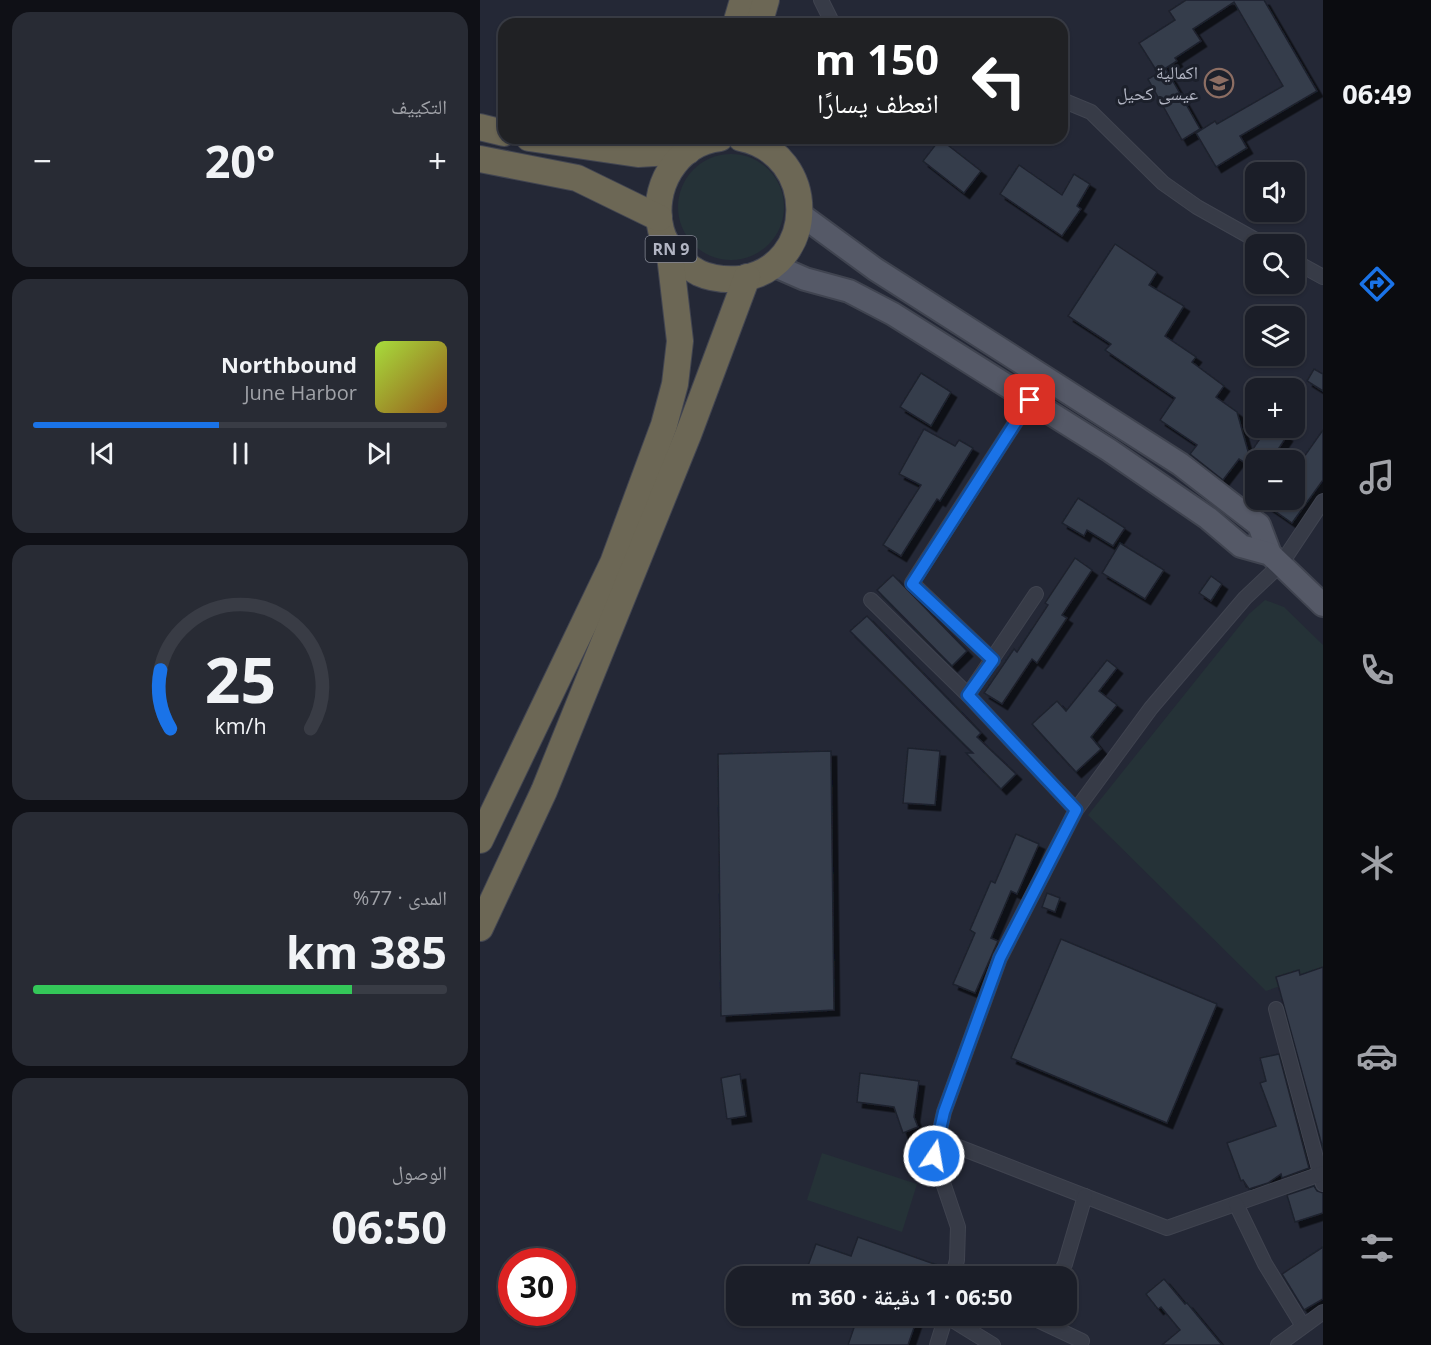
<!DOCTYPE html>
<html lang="ar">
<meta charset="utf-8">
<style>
:root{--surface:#1b1e28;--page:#282b34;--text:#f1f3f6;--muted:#a0a2a8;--line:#393c45;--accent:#1a73e8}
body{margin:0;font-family:"Open Sans","Noto Naskh Arabic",sans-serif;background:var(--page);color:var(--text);direction:rtl;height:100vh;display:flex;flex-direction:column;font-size:22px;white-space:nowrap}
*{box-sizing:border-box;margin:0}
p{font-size:20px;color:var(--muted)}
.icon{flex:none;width:33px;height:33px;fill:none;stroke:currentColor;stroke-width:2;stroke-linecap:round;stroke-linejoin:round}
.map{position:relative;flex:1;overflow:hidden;direction:ltr}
.sheet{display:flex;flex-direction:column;gap:12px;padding:12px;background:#0f1016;width:480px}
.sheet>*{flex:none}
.banner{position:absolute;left:18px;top:18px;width:570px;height:126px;border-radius:18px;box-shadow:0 2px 4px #0004,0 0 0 2px var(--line);direction:rtl;background:#202124;color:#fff;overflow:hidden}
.tools{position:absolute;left:765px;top:162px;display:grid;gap:12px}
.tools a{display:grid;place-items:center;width:60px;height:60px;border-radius:12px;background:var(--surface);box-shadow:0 2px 4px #0004,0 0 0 2px var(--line);font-size:30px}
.speed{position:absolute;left:18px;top:1248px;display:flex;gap:12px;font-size:30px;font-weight:700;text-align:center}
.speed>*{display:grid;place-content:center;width:78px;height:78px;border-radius:50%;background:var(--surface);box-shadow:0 2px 4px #0004,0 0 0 2px var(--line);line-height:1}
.speed .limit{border:9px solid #d22;background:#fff;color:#111}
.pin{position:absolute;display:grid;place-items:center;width:51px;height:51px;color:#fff;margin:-26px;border-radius:12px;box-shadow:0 3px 9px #0006}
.me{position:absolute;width:66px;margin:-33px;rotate:12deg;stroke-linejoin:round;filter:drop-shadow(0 0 4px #0008)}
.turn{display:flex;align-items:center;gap:21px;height:126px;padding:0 30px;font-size:27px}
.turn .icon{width:78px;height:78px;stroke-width:2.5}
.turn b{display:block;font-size:42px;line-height:51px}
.big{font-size:45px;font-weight:700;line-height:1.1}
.sheet .card{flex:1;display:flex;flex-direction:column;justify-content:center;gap:9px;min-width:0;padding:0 21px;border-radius:18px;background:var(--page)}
.sheet .dial{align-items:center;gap:0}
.dial svg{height:156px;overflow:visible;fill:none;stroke:var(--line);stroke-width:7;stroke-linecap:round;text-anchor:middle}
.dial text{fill:var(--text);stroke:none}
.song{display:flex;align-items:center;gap:18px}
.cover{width:72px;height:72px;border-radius:9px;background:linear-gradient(135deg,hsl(80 70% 55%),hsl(30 70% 35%))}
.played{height:6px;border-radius:3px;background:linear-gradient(90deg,var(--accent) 45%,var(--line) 45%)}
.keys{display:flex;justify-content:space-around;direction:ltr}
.heat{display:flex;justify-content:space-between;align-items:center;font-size:33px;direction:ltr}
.charge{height:9px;border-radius:4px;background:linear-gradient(90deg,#34c759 77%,var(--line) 0)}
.trip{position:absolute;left:246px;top:1266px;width:351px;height:60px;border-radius:18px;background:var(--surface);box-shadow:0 2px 4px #0004,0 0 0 2px var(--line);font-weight:700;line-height:60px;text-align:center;direction:rtl}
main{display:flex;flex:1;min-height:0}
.dock{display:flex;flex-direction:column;width:108px;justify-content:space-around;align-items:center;background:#0b0c10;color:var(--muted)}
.dock .icon{width:42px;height:42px}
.dock .current{color:var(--accent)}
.dock b{font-size:27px;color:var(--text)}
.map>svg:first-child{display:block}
.green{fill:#253237}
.building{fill:#363c4c;stroke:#1e222d;stroke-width:1.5;filter:url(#shadow)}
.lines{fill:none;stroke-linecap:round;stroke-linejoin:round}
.street-casing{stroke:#404450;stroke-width:16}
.primary-casing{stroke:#404450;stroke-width:26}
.highway-casing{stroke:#424551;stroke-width:28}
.street{stroke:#373b47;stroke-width:14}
.primary{stroke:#555967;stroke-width:22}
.highway{stroke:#6c6755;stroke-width:26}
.route-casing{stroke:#114b97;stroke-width:15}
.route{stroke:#1a73e8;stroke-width:10}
.labels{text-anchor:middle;stroke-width:6;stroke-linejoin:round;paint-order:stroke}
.shield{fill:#1c202b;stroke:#858895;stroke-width:1.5}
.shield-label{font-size:16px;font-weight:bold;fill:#b2b5c3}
.poi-label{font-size:18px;fill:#b2b5c3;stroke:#1c202b;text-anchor:end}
</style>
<main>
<nav class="dock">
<b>06:49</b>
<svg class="icon current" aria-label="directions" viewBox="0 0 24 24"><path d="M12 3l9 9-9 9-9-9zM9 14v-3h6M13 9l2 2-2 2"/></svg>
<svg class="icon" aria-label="music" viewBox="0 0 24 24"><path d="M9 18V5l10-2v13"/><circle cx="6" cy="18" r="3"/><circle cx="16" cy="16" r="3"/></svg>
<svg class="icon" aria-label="phone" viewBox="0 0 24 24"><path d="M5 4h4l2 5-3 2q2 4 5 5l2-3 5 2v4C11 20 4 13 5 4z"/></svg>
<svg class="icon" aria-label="climate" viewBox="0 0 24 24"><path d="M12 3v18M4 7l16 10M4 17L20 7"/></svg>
<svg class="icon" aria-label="car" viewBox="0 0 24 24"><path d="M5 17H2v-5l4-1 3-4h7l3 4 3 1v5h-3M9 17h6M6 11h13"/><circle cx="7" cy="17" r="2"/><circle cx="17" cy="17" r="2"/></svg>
<svg class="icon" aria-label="filters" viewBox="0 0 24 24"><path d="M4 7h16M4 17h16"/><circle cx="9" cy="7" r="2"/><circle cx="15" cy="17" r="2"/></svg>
</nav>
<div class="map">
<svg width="843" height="1345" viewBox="0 0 843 1345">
<defs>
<filter id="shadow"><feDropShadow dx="5.5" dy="5.5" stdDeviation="0" flood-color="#0009"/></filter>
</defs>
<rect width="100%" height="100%" fill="#242836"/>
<g class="green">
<circle cx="251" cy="207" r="53"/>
<polygon points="785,600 804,607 843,645 843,971 786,991 608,815 769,614"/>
<polygon points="342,1153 437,1184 422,1232 327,1200"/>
</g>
<g class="building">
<polygon points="706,0 784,0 837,91 760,136 767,148 736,167 716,133 735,121 737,124 803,86 754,2 713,29 721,41 695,58 697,61 678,73 659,43 695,20 689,11"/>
<polygon points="686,69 720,129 702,140 668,79"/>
<polygon points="460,139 501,171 484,193 443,161"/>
<polygon points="539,165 582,195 594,174 610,184 597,206 601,209 582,236 520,194"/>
<polygon points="635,244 677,272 669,285 704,306 685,336 716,357 712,362 744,386 736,397 757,412 769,455 787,428 794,428 807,436 791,460 771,460 773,468 759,459 743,480 710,454 717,445 680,420 695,398 625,350 631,344 588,316"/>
<polygon points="834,369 843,374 843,391 827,381"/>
<polygon points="441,373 471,392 451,426 420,407"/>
<polygon points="444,429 475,446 479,440 493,448 460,501 457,499 421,556 403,545 441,485 419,474"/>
<polygon points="843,430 843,480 812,523 779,500 814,500 814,471"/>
<polygon points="598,498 645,528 633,546 607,530 604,536 582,523"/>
<polygon points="640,543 684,570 665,599 622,573"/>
<polygon points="595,558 612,570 582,615 587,618 557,663 552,659 522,704 504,693 534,649 537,652 568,605 565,603"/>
<polygon points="413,575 487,651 472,666 397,590"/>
<polygon points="731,576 742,584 731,601 719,593"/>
<polygon points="387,616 501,733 497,737 536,774 521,789 486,753 493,753 370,631"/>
<polygon points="627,660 637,668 619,691 637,705 611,737 621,749 596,772 552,724 577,701 586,711"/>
<polygon points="428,748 460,751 455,805 423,803"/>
<polygon points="351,751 354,1010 241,1016 238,754"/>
<polygon points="536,834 559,844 537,894 531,891 511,938 518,941 495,993 473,984 495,933 490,930 511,881 515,883"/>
<polygon points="567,893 580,898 575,912 562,907"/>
<polygon points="581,939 737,1004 687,1123 531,1058"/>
<polygon points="843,967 843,1149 796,977 819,970 820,975"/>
<polygon points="799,1054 829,1168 802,1178 801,1174 788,1183 769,1189 763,1180 761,1181 747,1143 796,1126 780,1083 786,1081 780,1058"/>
<polygon points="380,1073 439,1081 434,1117 438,1127 423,1133 414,1107 377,1102"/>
<polygon points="260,1074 266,1116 247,1119 241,1078"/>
<polygon points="834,1186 837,1191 843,1193 843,1213 815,1222 807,1195"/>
<polygon points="378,1237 457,1265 452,1276 342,1276 326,1271 336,1244 371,1256"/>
<polygon points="843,1247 843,1299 824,1310 802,1274"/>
<polygon points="684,1279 705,1304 707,1303 742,1345 682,1345 700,1330 681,1307 678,1309 666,1294"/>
<polygon points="378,1316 438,1316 428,1345 368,1345"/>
</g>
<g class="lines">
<g class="street-casing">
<g id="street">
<polyline points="341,0 353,24"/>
<polyline points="582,100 611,112 683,183 717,207 783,244"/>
<polyline points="814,261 843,277"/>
<polyline points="556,594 488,695 596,810"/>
<polyline points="391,600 488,695"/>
<polyline points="513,660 432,583 550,400"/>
<polyline points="796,1009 843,1184"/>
<polyline points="458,1139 687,1228 843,1173"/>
<polyline points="756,1204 785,1264 823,1326"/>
<polyline points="473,1276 477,1260 478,1227 454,1156 464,1112 520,958 596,810 671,708 765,598 801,564 843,501"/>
<polyline points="579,1276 585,1264 605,1196"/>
<polyline points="466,1316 513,1345"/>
<polyline points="549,1316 602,1341"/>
<polyline points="457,1345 466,1316"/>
<polyline points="798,1345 843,1312"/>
</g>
</g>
<g class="primary-casing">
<g id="primary">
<polyline points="320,214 395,269 700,464 779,525 790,554"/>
<polyline points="293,265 325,279 369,291 413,314 629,450 728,518 761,546 790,554 843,605"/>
</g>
</g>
<g class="highway-casing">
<g id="highway">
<polyline points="256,24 263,0"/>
<polyline points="279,24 286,0"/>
<polyline points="0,127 24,133"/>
<polyline points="49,138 158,154 208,151"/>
<path d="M240,138C196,143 170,189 181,230C186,249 202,264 219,273C232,279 246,280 260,279C339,267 339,154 261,138"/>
<polyline points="0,159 97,178 179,218"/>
<polyline points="0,840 133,563 184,425 195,384 200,341 189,247"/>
<polyline points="0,928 64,791 208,435 267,277"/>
</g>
</g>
<use href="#street" class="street"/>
<use href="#primary" class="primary"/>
<use href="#highway" class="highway"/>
</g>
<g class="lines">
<g class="route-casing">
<polyline id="route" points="454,1156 464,1112 520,958 596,810 488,695 513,660 432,584 550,400"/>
</g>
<use href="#route" class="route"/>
</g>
<defs>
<g id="school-ring" transform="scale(1.5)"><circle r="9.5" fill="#1c202b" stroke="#8d6e63" stroke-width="1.5"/><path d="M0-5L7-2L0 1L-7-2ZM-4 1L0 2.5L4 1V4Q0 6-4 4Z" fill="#8d6e63"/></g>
</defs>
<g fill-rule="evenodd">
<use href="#school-ring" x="739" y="83"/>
</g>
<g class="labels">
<rect class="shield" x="165.5" y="236" width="51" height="26" rx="4.5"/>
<g class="shield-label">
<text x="191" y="255">RN 9</text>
</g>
<g class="poi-label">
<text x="718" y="79">اكمالية<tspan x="718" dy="21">عيسى كحيل</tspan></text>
</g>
</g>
</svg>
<div class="tools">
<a><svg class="icon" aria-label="sound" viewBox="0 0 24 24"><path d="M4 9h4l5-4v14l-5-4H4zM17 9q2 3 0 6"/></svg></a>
<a><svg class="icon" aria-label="search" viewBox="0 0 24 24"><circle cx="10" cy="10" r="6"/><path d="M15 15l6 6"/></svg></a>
<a><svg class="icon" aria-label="layers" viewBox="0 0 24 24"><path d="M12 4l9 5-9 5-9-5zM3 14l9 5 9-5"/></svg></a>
<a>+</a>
<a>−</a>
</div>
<div class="speed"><div class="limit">30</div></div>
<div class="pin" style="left:550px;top:400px;background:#d93025"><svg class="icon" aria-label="arrive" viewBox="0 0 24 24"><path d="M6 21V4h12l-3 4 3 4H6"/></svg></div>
<svg class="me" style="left:454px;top:1156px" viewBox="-20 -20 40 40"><circle r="17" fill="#1a73e8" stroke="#fff" stroke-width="3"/><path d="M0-11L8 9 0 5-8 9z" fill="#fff"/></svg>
<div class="trip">06:50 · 1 دقيقة · 360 m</div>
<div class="banner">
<div class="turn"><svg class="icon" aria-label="left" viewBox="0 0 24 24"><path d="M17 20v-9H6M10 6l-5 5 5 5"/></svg><div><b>150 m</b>انعطف يسارًا</div></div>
</div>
</div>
<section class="sheet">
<div class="card"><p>التكييف</p>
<div class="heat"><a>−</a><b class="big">20°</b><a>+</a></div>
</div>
<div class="card">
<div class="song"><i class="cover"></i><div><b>Northbound</b><p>June Harbor</p></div></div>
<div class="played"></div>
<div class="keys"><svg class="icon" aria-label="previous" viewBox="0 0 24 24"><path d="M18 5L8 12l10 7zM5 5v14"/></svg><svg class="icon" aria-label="pause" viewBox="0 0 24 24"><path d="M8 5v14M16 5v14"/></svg><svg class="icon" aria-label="next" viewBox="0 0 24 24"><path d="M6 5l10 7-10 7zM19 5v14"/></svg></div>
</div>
<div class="card dial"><svg viewBox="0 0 100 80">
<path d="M14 69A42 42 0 1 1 86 69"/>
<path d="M14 69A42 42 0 0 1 9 39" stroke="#1a73e8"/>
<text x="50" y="56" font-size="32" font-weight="700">25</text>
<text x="50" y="72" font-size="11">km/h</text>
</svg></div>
<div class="card"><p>المدى · 77%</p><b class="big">385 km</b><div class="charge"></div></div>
<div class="card"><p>الوصول</p><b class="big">06:50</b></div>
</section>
</main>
